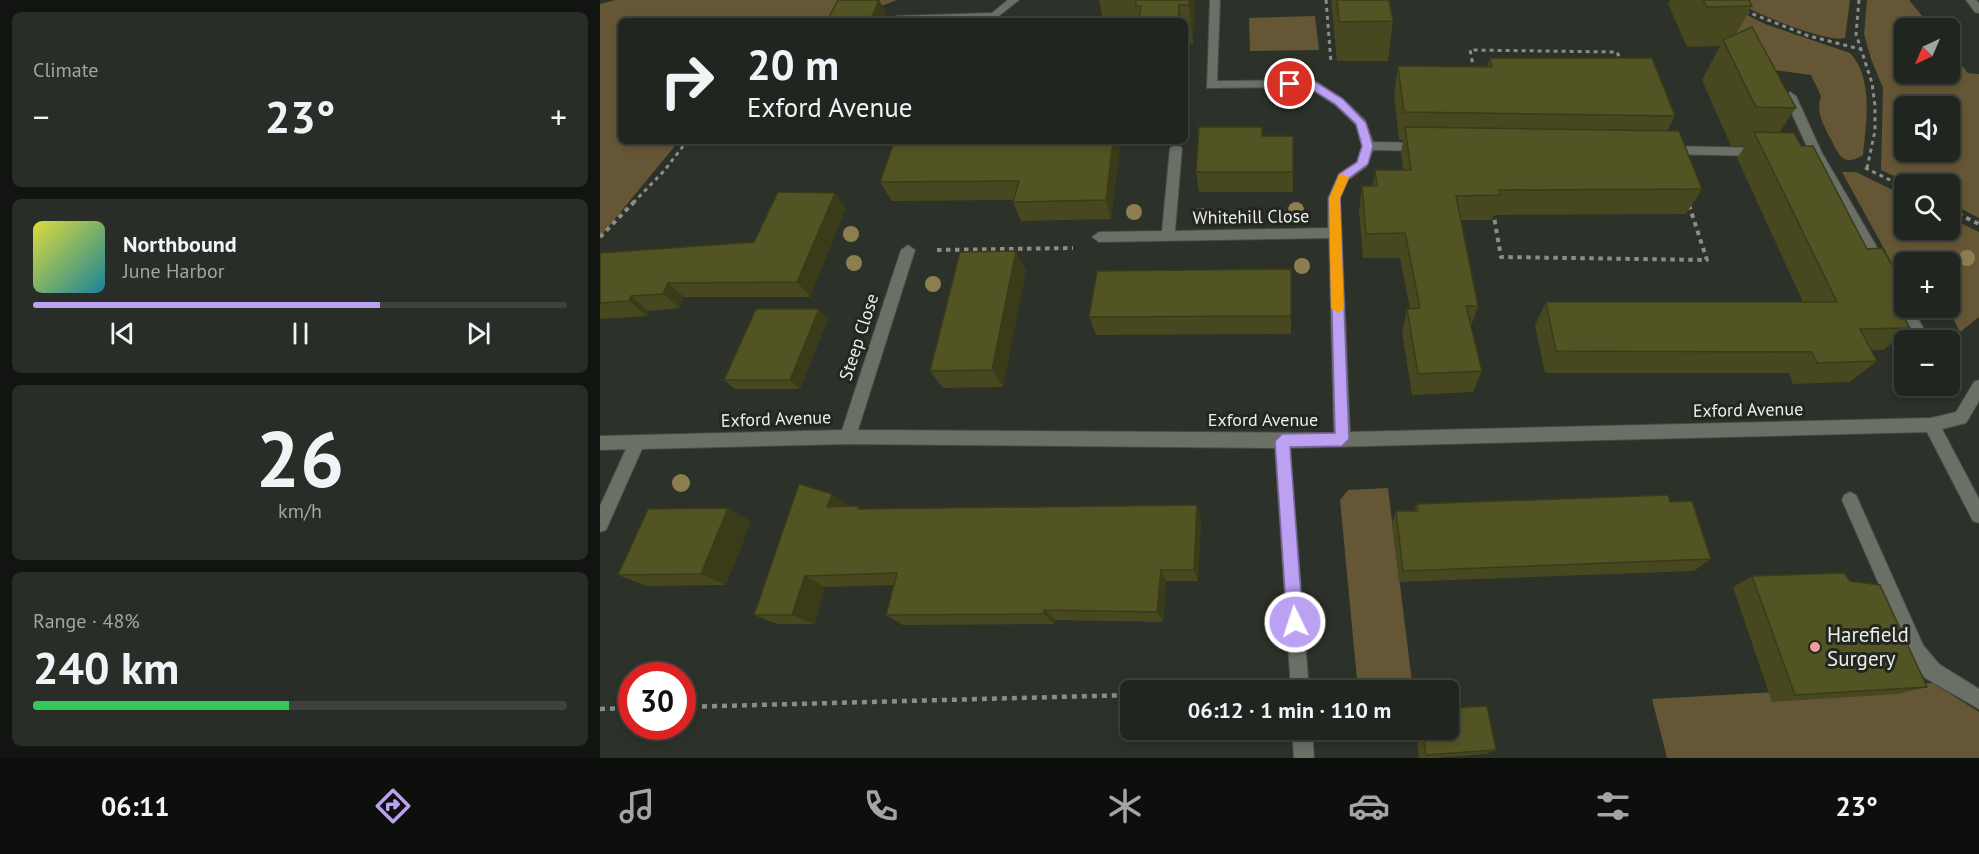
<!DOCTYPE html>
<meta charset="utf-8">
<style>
:root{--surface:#21251f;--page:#292d28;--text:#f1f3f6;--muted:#a2a5a4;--line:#3e423d;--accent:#bca0f2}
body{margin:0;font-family:"PT Sans",sans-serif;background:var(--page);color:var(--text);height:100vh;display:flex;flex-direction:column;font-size:22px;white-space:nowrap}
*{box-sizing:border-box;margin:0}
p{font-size:20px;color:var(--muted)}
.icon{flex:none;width:33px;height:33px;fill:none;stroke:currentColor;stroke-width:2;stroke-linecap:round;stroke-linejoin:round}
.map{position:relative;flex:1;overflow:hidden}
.side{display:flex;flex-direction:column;gap:12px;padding:12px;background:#121411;width:600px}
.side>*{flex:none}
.guide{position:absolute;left:18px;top:18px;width:570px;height:126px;border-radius:9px;box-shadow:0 3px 9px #0003,0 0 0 2px var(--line);background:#21251f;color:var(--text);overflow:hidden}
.needle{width:39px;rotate:224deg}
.controls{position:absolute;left:1294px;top:18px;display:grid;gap:12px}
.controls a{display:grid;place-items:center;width:66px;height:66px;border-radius:9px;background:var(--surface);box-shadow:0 3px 9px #0003,0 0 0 2px var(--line);font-size:30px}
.speed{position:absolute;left:18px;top:662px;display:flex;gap:12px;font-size:30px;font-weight:700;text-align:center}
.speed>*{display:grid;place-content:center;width:78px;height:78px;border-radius:50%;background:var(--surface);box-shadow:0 3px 9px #0003,0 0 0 2px var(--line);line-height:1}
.speed .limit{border:9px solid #d22;background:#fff;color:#111}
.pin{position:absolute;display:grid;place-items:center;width:51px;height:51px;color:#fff;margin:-26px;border:3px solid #fff;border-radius:50%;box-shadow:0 2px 6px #0007}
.me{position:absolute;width:66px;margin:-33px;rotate:356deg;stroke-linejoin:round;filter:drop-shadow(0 0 4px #0008)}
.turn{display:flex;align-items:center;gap:21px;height:126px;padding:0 30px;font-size:27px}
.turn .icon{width:78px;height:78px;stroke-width:2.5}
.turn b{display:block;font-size:42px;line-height:51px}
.big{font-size:45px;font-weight:700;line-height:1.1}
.side .card{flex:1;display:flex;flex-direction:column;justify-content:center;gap:9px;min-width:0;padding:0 21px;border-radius:9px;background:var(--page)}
.side .dial{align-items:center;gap:0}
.dial b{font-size:78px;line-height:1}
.song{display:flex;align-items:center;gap:18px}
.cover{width:72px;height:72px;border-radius:9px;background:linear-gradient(135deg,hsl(60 70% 55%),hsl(190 70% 35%))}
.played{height:6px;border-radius:3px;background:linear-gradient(90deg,var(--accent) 65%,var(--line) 65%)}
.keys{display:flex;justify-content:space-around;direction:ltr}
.heat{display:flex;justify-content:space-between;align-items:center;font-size:33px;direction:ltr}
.charge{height:9px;border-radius:4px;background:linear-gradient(90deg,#34c759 48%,var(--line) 0)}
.trip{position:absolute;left:520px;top:680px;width:339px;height:60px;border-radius:9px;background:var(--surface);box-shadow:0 3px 9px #0003,0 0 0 2px var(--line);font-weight:700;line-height:60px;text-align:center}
.menu{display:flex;height:96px;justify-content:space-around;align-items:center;background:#0d0f0c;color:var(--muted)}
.menu .icon{width:42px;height:42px}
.menu .selected{color:var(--accent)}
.menu b{font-size:27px;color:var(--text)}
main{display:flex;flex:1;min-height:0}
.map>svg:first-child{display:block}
.green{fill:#655635;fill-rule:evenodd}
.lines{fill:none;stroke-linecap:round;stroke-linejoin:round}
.lane-casing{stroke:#484c46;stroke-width:2}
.street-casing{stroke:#484c46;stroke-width:2}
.path-far2{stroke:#8a8e87;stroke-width:3;stroke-dasharray:4 4;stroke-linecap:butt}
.path-far1{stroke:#8a8e87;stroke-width:4;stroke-dasharray:4.5 4.5;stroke-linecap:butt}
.path{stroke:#8a8e87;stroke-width:4.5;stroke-dasharray:5 5;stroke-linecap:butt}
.lane{fill:#6b7067;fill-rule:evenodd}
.street{fill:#6b7067;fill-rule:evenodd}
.tree{fill:#8d7e52}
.wall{fill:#47481f}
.shaded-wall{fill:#3a3b19}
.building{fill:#535424;stroke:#3a3b19;stroke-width:1.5}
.route{fill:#bca0f2;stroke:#7a689d;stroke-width:1.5}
.slow{fill:#f59e0b}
.poi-dot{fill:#f59b9b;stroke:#23271f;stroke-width:2}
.labels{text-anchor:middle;stroke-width:6;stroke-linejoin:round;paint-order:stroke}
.street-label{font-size:18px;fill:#ebeee9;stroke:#23271f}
.near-poi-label{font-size:21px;fill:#ebeee9;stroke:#23271f;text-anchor:start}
</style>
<main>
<section class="side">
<div class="card"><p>Climate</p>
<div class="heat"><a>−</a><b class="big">23°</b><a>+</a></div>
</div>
<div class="card">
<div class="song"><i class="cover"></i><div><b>Northbound</b><p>June Harbor</p></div></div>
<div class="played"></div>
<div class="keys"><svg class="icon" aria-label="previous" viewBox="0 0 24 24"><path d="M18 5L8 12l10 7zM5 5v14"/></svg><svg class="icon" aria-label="pause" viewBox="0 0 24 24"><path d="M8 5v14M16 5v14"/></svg><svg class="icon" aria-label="next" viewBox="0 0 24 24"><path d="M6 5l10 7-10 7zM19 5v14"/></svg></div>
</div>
<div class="card dial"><b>26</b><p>km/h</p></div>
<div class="card"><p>Range · 48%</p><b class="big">240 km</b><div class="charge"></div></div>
</section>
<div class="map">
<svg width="1379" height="758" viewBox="0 0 1379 758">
<rect width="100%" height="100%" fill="#2c3129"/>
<g class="green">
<polygon points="15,0 297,0 241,21 21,21 21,141 79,141 0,237 0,4"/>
<path d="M1117,0L1165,24L1250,53C1274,78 1266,124 1263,155C1241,169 1238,151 1229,136C1222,121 1216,112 1221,96L1211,75L1159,68L1162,84Z"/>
<path d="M1132,0H1250L1245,38C1224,43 1153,12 1132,0Z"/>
<path d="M1267,0H1309L1332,28H1305V74H1350V51L1368,73L1379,74V218L1350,203V184H1312L1281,170L1283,88L1271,59L1264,34ZM1350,106V152H1305V106Z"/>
<polygon points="715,16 719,50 650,51 649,18"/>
<polygon points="1242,172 1256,172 1305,196 1305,230 1350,230 1350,218 1379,232 1379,317 1360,332 1348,308 1350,308 1350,262 1305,262 1305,287"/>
<polygon points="788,488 813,690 758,690 740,500 748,490"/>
<polygon points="1333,683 1379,712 1379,758 1067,758 1052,699"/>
</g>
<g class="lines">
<g class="lane-casing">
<g id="lane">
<polygon points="1218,152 1222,153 1285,261 1287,265 1285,269 1275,269 1212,156"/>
<polygon points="1300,293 1305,295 1305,308 1312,308 1326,333 1324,337 1314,337 1295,303 1293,299"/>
</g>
</g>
<g class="street-casing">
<g id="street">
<polygon points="408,0 419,0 395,19 292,21 291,19 296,16 392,13"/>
<polygon points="610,0 620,0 617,81 714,80 743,99 765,120 773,142 822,143 828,147 822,151 773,150 766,167 748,180 740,198 750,432 1331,418 1356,412 1374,382 1379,380 1379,401 1366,423 1342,429 1379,499 1379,523 1373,521 1327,432 690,448 709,690 691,690 675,448 248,444 42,449 6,530 0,532 0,506 26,449 0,450 0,436 242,430 301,250 308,245 315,250 258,430 734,433 729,238 499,242 492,237 499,232 562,231 570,148 576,144 582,148 575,231 728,228 728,198 739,174 757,162 762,146 756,125 735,105 708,87 607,88"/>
<polygon points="1366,0 1376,0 1379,3 1379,13 1375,12"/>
<polygon points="1190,92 1196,96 1222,153 1220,156 1203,157 1197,153 1199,150 1208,149 1184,96"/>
<polygon points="1068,146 1161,148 1167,152 1161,156 1068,154 1062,150"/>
<polygon points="1250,492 1256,495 1323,645 1339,664 1379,689 1379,709 1325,678 1311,657 1242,500 1244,495"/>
<polygon points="692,729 712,729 714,758 694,758"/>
</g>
</g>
<g class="path-far2">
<polyline points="726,0 731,62"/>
<polyline points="1259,0 1256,34 1272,83 1275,106 1275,131 1267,168"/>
<polyline points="1145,11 1209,36 1260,49"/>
<polyline points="222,21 232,17"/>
<polyline points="874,70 870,50 1017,52 1021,61"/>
<polyline points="1265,168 1305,187"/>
<polyline points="33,203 64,171 87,141"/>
</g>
<g class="path-far1">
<polyline points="1350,210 1379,224"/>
<polyline points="893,211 901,257 1107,260 1089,205"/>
<polyline points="0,237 35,201"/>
<polyline points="337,250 473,248"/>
</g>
<g class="path">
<polyline points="82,707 531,695"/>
<polyline points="0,709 32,708"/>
</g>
<use href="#lane" class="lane"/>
<use href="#street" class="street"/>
</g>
<g class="tree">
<circle cx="696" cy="210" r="8"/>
<circle cx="534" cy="212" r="8"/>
<circle cx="601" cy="216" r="8"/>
<circle cx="251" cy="234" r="8"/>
<circle cx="1367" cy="258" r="8"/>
<circle cx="254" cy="263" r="8"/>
<circle cx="702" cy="266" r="8"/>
<circle cx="333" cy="284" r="8"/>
<circle cx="81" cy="483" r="9"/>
</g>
<g class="wall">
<polygon points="499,0 595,0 593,44 585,44 585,21 503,21"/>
<polygon points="731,0 789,0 793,21 788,61 737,61"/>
<polygon points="1070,0 1149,0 1152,6 1136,34 1196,108 1179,133 1201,146 1267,249 1317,308 1305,318 1310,328 1283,350 1271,350 1277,361 1250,382 1193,384 1189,373 945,373 935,325 946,302 1203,302 1137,158 1145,146 1131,146 1102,80 1120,46 1087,47 1068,4"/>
<polygon points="890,58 1075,116 1067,131 1102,189 1086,214 894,215 892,220 861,220 878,306 871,326 882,371 873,392 812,395 802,332 807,309 810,309 800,258 763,258 759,211 762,186 773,186 775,170 803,170 801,153 803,140 799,140 794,95 798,66 887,67"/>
<polygon points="662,127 663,136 693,136 693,192 599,192 596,172"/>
<polygon points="368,141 521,141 511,219 421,221 413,202 413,200 292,201 280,182 367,145"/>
<polygon points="246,208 210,297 84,297 80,308 49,311 47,316 0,319 0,253 154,242"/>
<polygon points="691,269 691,334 496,335 489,317"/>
<polygon points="426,270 403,387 343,388 330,371"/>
<polygon points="228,319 200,389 135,389 124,380"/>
<polygon points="232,494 249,507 262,509 601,518 598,581 566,581 563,622 455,620 454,624 303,625 286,615 294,585 225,587 214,624 177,624 154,615"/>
<polygon points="1070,502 1111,559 1094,571 799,582 792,524 796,511 814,511 817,504"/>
<polygon points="128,508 151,521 126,585 47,586 18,575"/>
<polygon points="1152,576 1327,687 1298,694 1172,702 1133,587"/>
<polygon points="816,729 849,729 896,750 886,754 833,758 819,758"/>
</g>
<g class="shaded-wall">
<polygon points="279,0 290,21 270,21"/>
<polygon points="589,0 595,0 593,44 589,5"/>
<polygon points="579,5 581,21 578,21"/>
<polygon points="513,141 521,141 511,219 506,200"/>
<polygon points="235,193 246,208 210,297 197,282"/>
<polygon points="416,251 426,270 403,387 392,370"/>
<polygon points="68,283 84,297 80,308 63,294"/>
<polygon points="31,296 49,311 47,316 29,301"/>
<polygon points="219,309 228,319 200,389 190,380"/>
<polygon points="232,494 250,507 227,507"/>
<polygon points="597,505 601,518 598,581 594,570"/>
<polygon points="128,508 151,521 126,585 101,574"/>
<polygon points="561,570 566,581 563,622 557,612"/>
<polygon points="205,576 225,587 214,624 192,615"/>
<polygon points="444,610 455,620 454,624 444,614"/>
</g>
<g class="building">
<polygon points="238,0 279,0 270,21 227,21"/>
<polygon points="536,0 589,0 589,5 579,5 578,21 539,21 541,6 536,6"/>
<polygon points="737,0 789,0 793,21 739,22"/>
<polygon points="1103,0 1149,0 1152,6 1107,7"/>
<polygon points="1152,27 1196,108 1156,107 1123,40"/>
<polygon points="890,58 1052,58 1075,116 804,112 798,66 892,67"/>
<polygon points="599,127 662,127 662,136 693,136 693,172 596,172"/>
<polygon points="805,127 1079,131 1102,189 899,190 900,195 856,196 878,306 866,306 882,371 818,374 807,309 820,308 805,233 766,234 762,186 777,186 775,170 811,170"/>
<polygon points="1154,132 1194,133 1201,146 1213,146 1267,249 1282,248 1305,287 1305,308 1317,308 1299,309 1310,328 1260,329 1277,361 1217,363 1212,352 956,351 946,302 1237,302"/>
<polygon points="368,141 513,141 506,200 413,202 419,181 280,182 293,145 367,145"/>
<polygon points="178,192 235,193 197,282 68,283 63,294 31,296 29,301 0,303 0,253 154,242"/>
<polygon points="416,251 392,370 330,371 360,252"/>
<polygon points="691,269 691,316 489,317 497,271"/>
<polygon points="156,309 219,309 190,380 124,380"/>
<polygon points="199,484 232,494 227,507 259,506 258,509 597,505 594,570 561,570 557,612 444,610 444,614 286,615 297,573 205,576 192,615 154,615"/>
<polygon points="1068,495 1070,502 1092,501 1111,559 803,571 796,511 818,511 817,504"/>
<polygon points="128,508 101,574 18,575 48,509"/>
<polygon points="1244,573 1250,581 1280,585 1327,687 1195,695 1152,576"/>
<polygon points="887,706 896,750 826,755 822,729 849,729 849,708"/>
</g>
<polygon class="route" points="690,80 714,81 743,99 766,123 773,146 768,164 748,179 740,198 749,439 742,446 690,447 703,622 701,628 695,630 689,628 687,622 675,441 682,434 735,433 729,198 739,174 757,162 762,146 756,124 735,104 708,87 687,86 687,81"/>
<polygon class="slow" points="743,174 749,178 740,198 744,308 738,313 731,308 729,198 739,175"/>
<circle class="poi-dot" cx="1215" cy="647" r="6"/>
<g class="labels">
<g class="street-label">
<text transform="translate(651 217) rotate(-1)" y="6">Whitehill Close</text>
<text transform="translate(259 337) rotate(-72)" y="6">Steep Close</text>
<text transform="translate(1148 410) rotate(-1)" y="6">Exford Avenue</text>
<text transform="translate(176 419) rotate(-2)" y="6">Exford Avenue</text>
<text x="663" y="426">Exford Avenue</text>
</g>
<g class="near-poi-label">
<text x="1227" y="642">Harefield<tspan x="1227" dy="24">Surgery</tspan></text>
</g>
</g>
</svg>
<div class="controls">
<a><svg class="needle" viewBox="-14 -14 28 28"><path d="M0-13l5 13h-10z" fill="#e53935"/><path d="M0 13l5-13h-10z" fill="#a2a5a4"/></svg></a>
<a><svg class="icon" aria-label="sound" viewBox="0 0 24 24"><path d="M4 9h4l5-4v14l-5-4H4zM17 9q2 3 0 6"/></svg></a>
<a><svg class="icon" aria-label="search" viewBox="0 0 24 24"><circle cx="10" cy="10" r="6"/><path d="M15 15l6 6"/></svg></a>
<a>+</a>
<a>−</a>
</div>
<div class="speed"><div class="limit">30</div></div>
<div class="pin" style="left:690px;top:84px;background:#d93025"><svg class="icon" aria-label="arrive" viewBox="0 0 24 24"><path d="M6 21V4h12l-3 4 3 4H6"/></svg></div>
<svg class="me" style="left:695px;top:622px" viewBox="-20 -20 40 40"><circle r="17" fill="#bca0f2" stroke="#fff" stroke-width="3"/><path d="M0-11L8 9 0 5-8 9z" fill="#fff"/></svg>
<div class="trip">06:12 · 1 min · 110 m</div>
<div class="guide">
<div class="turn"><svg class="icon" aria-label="right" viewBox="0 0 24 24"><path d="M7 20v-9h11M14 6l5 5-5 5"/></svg><div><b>20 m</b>Exford Avenue</div></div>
</div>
</div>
</main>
<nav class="menu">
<b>06:11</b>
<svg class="icon selected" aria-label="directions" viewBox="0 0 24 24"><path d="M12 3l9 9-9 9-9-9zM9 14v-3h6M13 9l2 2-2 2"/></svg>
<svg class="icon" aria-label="music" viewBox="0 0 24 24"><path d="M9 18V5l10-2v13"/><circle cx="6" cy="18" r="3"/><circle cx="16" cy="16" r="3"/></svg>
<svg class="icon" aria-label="phone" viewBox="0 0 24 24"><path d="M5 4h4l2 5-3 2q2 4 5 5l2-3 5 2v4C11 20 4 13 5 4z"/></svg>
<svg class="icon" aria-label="climate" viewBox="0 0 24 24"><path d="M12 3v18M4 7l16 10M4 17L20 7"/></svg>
<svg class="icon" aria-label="car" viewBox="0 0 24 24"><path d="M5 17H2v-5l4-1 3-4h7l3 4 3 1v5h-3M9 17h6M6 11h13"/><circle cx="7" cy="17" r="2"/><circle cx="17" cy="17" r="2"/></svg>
<svg class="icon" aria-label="filters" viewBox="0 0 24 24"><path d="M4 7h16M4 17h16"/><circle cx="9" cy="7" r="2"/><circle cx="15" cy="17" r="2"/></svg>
<b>23°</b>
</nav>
